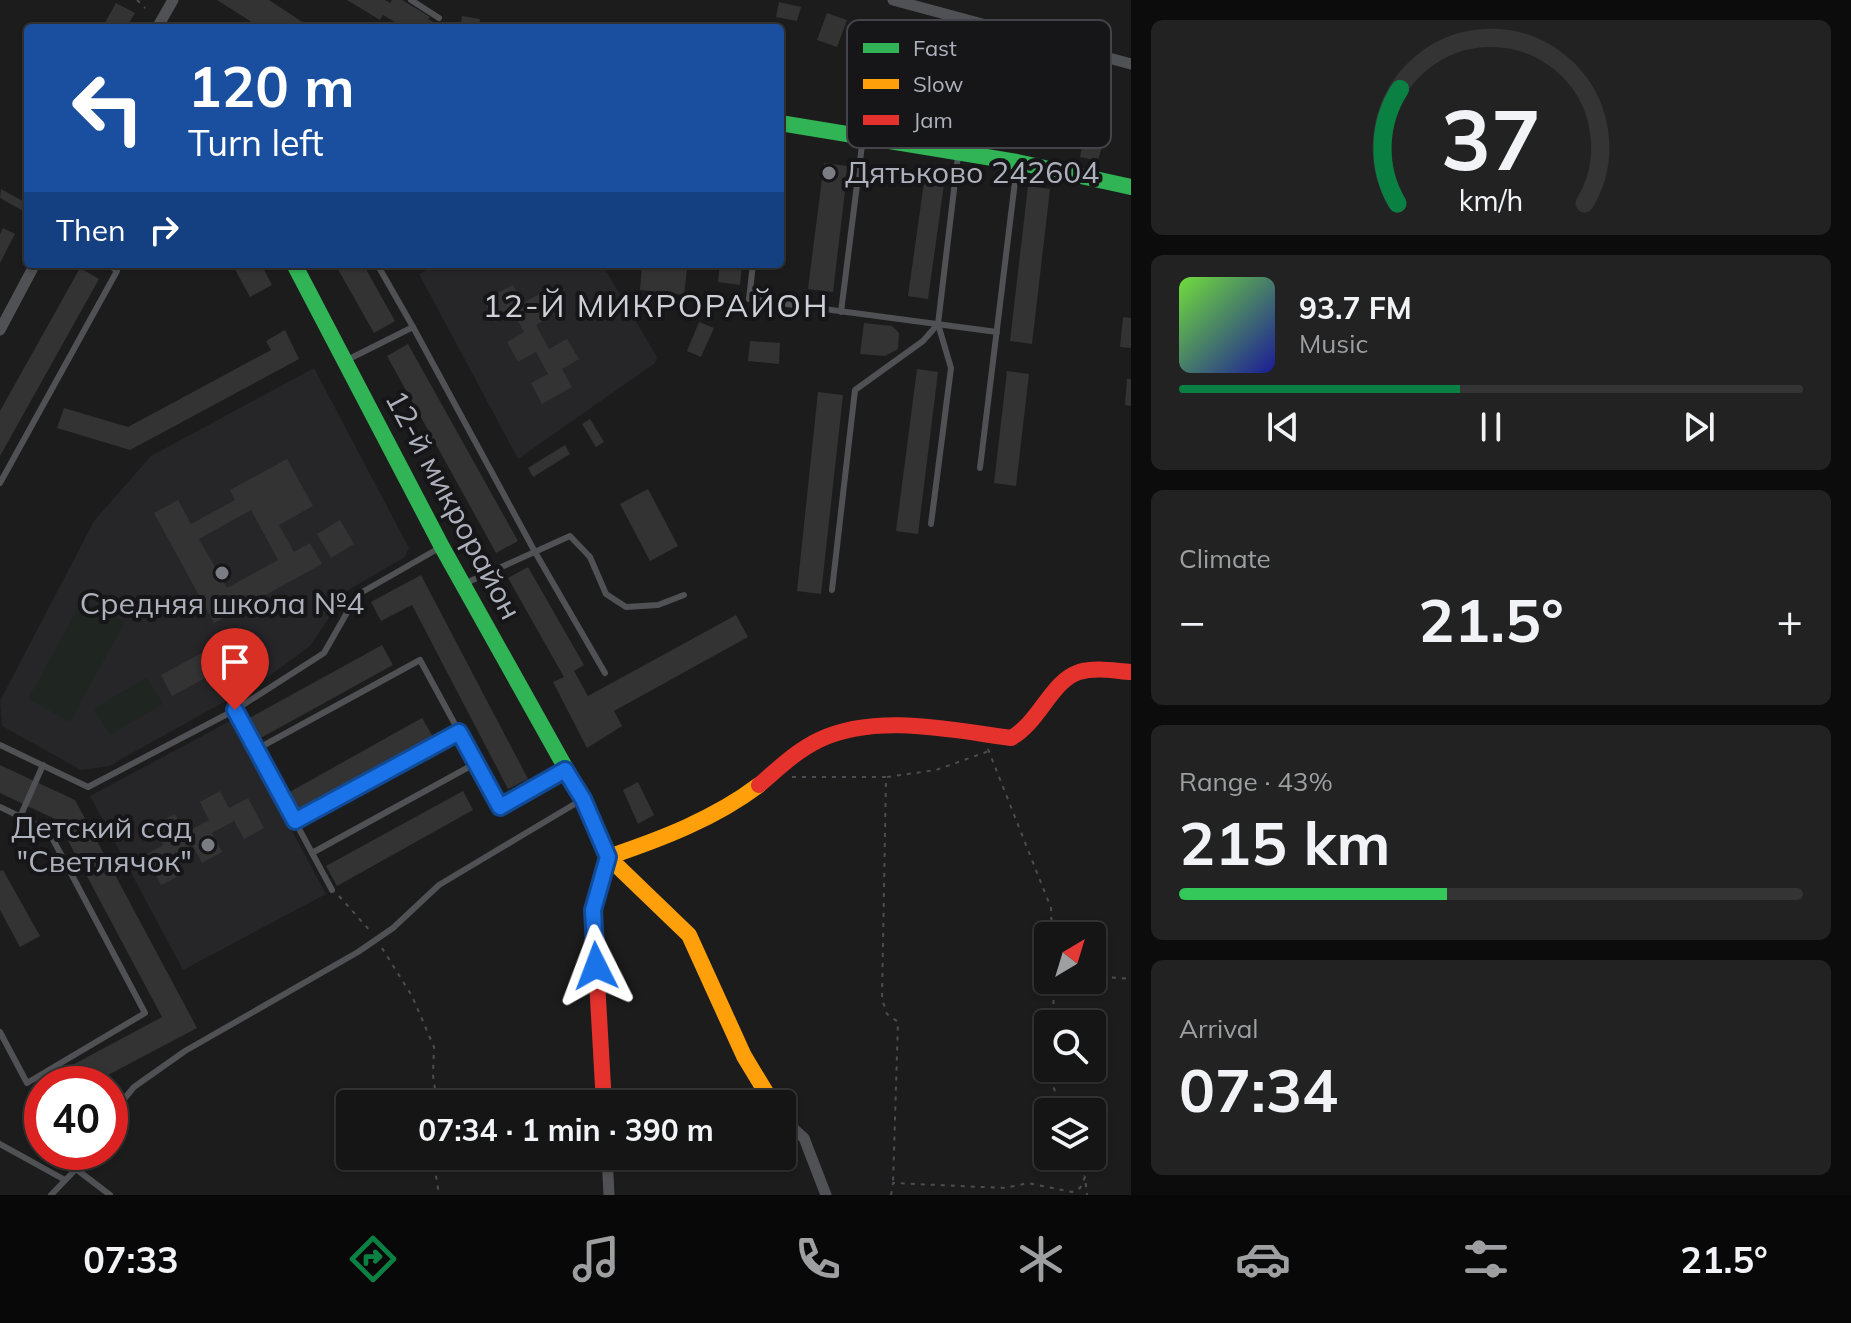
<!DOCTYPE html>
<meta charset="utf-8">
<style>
:root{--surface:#151515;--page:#222;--text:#f1f3f6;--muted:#9d9fa0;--line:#343434;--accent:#0b8043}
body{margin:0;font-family:Mulish,sans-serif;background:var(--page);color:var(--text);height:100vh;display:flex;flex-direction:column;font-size:30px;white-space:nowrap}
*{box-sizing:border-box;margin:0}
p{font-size:26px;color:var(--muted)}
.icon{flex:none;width:44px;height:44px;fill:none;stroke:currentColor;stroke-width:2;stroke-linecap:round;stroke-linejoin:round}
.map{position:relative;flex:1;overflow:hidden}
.side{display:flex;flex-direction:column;gap:20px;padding:20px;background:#0c0c0c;width:720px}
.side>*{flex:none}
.top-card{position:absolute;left:24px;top:24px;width:760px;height:244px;border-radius:8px;box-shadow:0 2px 6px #0004,0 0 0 2px var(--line);background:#1a4fa0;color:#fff;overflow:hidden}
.needle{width:52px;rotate:38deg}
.tools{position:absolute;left:1034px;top:922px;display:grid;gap:16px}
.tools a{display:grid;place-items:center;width:72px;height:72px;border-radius:8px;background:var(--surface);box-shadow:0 2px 6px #0004,0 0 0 2px var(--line);font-size:40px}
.speed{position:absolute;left:24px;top:1066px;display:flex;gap:16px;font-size:40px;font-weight:700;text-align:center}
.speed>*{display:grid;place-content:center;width:104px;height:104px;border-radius:50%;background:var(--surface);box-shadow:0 2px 6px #0004,0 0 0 2px var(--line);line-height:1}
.speed .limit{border:12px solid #d22;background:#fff;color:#111}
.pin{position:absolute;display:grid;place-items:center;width:68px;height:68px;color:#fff;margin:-82px -34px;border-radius:50% 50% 50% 0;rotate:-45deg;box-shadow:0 0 8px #0007}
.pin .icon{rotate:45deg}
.me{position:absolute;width:88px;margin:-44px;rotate:357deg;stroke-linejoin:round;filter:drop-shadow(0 0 6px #0008)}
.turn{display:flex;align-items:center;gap:28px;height:168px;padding:0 32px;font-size:36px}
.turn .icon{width:104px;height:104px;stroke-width:2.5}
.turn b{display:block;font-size:56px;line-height:68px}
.then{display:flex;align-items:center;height:76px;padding:0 32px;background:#0003;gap:16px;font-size:30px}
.big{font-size:60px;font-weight:700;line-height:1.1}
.side .tile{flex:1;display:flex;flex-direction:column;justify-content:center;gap:12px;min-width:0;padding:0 28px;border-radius:12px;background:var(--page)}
.side .dial{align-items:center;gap:0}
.dial svg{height:208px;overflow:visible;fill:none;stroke:var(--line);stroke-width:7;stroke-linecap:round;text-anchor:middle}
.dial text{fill:var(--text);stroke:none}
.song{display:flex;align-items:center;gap:24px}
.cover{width:96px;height:96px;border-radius:12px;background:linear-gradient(135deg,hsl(100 70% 55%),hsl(240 70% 35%))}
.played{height:8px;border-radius:4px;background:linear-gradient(90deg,var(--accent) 45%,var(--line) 45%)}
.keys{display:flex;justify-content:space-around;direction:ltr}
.heat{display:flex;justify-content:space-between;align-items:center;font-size:44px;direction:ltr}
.charge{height:12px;border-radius:6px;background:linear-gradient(90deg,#34c759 43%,var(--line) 0)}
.trip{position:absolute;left:336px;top:1090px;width:460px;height:80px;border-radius:8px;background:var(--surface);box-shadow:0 2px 6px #0004,0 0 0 2px var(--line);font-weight:700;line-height:80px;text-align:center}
.dock{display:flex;height:128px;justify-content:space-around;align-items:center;background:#080808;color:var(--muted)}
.dock .icon{width:56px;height:56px}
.dock .selected{color:var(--accent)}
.dock b{font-size:36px;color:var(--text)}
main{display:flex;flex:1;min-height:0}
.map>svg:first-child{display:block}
.built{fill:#262629}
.grass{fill:#1f2621}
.building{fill:#333334;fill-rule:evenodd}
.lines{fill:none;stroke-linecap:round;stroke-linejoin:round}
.path{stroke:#4c4d50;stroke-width:2;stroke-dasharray:4 6;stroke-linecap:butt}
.lane{stroke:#505155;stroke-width:6}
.street{stroke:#505155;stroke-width:11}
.fast{stroke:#30b455;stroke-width:16}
.slow{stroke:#ff9f0a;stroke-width:16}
.jam{stroke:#e5322d;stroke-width:16}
.route-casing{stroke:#114b97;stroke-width:20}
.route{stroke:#1a73e8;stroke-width:14}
.poi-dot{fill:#7a7d84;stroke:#161518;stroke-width:3}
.labels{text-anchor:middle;stroke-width:8;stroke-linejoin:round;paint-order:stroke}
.poi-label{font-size:30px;fill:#adb1bc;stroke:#161518;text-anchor:start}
.street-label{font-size:30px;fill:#adb1bc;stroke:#161518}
.neighbourhood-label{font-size:32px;letter-spacing:2px;fill:#ced0d8;stroke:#161518}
.key{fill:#161518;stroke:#434449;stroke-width:2}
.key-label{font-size:22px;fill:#adb1bc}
</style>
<main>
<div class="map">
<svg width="1131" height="1195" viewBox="0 0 1131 1195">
<rect width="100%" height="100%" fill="#1c1c1c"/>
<g class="built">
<polygon points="438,264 602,264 657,357 655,363 518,459 419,274"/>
<polygon points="314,368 409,548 405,557 348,590 310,646 265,679 109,766 81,770 2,726 0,701 94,521 151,456"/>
<polygon points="232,720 326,894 183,970 90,796"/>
</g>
<g class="grass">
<polygon points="83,599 125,622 70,722 28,699"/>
<polygon points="147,677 163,704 110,735 94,709"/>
</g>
<g class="building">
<polygon points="217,0 269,0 304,23 301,28 261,28"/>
<polygon points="347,0 385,0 390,3 392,0 402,0 430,17 428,19 433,22 429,28 405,28 383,15 380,20"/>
<polygon points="779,2 801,7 797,21 776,17"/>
<polygon points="116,3 135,13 126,28 102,28"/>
<polygon points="827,13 847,20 837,47 817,40"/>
<polygon points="462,16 480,19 479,28 460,28"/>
<polygon points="1083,142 1102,146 1098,161 1080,157"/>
<polygon points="824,163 848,166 833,292 808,289"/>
<polygon points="925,175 945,177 928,299 908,296"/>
<polygon points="1028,186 1050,189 1032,344 1010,341"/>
<polygon points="1,189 28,204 25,212 0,198"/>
<polygon points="3,228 15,234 0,263 0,234"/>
<polygon points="232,264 261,264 272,285 250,297"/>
<polygon points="335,264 363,264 395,321 374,333"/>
<polygon points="720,264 742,264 740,285 718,282"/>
<polygon points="642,265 687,269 684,295 640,290"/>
<polygon points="80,268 99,279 0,456 0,411"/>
<polygon points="513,285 523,303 543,292 555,314 536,325 549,349 567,339 579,359 562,369 572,387 542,404 531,383 548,374 536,352 518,362 507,342 524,332 513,312 495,322 483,301"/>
<polygon points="1123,317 1131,318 1131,348 1120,347"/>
<polygon points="699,322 714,328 701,357 687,351"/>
<polygon points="864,323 892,326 899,333 898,349 885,356 860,354"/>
<polygon points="285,330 299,359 130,450 57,428 64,408 128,427 271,350 266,341"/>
<polygon points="750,341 780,343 779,364 748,361"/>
<polygon points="408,344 518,541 496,553 387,356"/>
<polygon points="917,369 938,372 918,534 896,531"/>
<polygon points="1007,371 1029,374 1016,486 994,483"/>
<polygon points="1127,379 1131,379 1131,406 1125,405"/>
<polygon points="818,392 843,395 821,594 797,591"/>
<polygon points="590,419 604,442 596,447 582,424"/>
<polygon points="565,445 570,454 533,477 528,468"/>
<path d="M287,459L313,506L279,525L294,552L310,543L322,564L214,623L154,513L178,500L191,524L235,500L230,490ZM251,510L278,560L227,588L199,539Z"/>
<polygon points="648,489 678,546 650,561 620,504"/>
<polygon points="340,520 354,544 331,558 317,534"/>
<polygon points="528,567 584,665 574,671 588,696 736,615 748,637 614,711 622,726 587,748 553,682 564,677 508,578"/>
<polygon points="421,575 528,779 508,789 412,605 381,621 371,602"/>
<polygon points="224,641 235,662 172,696 161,675"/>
<polygon points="382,645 393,665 257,740 246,720"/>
<polygon points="422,718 433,737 297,813 286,794"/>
<polygon points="0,765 75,800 197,1028 91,1084 42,1084 42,1090 37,1084 162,1017 57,820 0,793"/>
<polygon points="638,782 654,815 638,824 623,790"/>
<polygon points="220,791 229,808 248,798 264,828 244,839 234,821 212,833 222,852 202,863 192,845 172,855 182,874 161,885 145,855 163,845 153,825 175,814 185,833 209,820 200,802"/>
<polygon points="463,791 473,810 337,886 326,866"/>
<polygon points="3,870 40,936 20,947 0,910 0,871"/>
</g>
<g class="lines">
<g class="path">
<polyline points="137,0 145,8"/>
<polyline points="988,749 1051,908 1052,936"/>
<polyline points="792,777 886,777 882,999 887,1014 898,1022 893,1183"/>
<polyline points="887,777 936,770 989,751"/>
<polyline points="339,896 372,933"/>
<polyline points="382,948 412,996 434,1047 433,1075 437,1104"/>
<polyline points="1092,976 1131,979"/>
<polyline points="1057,995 1068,980"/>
<polyline points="1053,1024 1054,980"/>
<polyline points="1050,1068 1050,1078 1063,1112"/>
<polyline points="433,1156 439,1195"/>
<polyline points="1079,1156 1084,1176"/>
<polyline points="891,1195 893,1183 1005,1188 1028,1183 1072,1192 1080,1188 1085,1177 1087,1195"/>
</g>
<g class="lane">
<polyline points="411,0 439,18"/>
<polyline points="377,264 413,327"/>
<polyline points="753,264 749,299 997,332"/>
<polyline points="841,312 863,137"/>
<polyline points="345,361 413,327 535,552 605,673"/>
<polyline points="980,468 1017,165"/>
<polyline points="0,483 117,271 108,264"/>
<polyline points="931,524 951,368 938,324 958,156"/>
<polyline points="466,583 570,536 590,557 606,594 626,607 658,605 684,595"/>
<polyline points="832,590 855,390 923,341 938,324"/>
<polyline points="235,710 332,890"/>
<polyline points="0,745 88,787 235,710 324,653 357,595 441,547"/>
<polyline points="257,749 420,660 500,807 565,770"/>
<polyline points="0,807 48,830 145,1013 27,1083 0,1032"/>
<polyline points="20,817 43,765"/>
<polyline points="295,821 459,732"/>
<polyline points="312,853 476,763"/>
<polyline points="110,1116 134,1087 185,1051 358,952 393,928 439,885 583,799"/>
<polyline points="0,1144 65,1180"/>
<polyline points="76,1169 86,1152"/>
<polyline points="51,1195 76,1169 110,1195"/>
</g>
<g class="street">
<polyline points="893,0 1131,64"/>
<polyline points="157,28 173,0"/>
<polyline points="0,330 35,264"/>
<polyline points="782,1118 804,1138 826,1195"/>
<polyline points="607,1156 609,1195"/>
</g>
<g class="fast">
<polyline points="780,123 1017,162 1131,187"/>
<polyline points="294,264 442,547 574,783"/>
</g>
<path class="slow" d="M759,785C714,819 661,839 608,857L689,935L744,1056L773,1104"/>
<g class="jam">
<polyline points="574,783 608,857 593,910 604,1104"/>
<path d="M759,785C778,769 796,751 819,740C876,713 951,730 1011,738C1040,722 1051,681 1079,672C1096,667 1115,671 1131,672"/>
</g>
</g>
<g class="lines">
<g class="route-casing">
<polyline id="route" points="235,710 295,821 459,732 500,807 565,770 583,799 608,857 593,910 596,966"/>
</g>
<use href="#route" class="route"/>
</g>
<g class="poi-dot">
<circle cx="829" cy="173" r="8"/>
<circle cx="222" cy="573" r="8"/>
<circle cx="208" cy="845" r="8"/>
</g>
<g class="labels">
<g class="poi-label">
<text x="845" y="183">Дятьково 242604</text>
<text x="222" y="614" text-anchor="middle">Средняя школа №4</text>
<text x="192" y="838" text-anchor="end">Детский сад<tspan x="192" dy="34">"Светлячок"</tspan></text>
</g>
<g class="street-label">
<text transform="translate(453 505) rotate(62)" y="10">12-й микрорайон</text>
</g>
<g class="neighbourhood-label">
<text x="656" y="317">12-Й МИКРОРАЙОН</text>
</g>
</g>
<rect x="847" y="20" width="264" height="128" rx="12" class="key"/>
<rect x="863" y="43" width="36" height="10" fill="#30b455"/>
<rect x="863" y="79" width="36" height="10" fill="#ff9f0a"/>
<rect x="863" y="115" width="36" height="10" fill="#e5322d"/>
<g class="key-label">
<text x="913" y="56">Fast</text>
<text x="913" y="92">Slow</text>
<text x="913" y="128">Jam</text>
</g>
</svg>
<div class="tools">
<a><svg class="needle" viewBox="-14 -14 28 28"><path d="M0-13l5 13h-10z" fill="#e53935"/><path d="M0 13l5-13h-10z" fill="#9d9fa0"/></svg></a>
<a><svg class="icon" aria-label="search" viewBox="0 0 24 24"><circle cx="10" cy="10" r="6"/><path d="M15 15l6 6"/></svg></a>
<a><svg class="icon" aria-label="layers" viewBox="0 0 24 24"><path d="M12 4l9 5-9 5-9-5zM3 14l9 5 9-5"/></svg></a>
</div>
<div class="speed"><div class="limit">40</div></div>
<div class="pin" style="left:235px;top:710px;background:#d93025"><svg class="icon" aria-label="arrive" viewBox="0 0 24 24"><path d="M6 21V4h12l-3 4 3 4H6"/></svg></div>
<svg class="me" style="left:596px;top:966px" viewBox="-20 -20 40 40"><path d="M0-17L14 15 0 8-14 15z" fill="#1a73e8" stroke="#fff" stroke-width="4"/></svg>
<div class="trip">07:34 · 1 min · 390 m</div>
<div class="top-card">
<div class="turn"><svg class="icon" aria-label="left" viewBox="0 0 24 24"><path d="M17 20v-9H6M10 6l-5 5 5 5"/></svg><div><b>120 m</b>Turn left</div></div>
<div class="then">Then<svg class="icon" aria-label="right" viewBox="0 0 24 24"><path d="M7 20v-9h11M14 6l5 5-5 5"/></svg></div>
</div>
</div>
<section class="side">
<div class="tile dial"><svg viewBox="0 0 100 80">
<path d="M14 69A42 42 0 1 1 86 69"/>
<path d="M14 69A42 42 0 0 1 15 25" stroke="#0b8043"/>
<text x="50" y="56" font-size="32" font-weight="700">37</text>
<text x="50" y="72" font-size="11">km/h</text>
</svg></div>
<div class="tile">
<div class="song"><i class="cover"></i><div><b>93.7 FM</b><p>Music</p></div></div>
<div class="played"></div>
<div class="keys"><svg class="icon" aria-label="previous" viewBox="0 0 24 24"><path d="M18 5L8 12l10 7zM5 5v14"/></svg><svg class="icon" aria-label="pause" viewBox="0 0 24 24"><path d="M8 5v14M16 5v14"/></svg><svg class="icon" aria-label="next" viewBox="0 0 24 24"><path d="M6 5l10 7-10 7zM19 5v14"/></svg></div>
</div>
<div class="tile"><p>Climate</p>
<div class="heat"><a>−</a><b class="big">21.5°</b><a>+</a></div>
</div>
<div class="tile"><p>Range · 43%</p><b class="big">215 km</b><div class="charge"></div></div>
<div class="tile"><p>Arrival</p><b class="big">07:34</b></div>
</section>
</main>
<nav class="dock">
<b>07:33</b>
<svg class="icon selected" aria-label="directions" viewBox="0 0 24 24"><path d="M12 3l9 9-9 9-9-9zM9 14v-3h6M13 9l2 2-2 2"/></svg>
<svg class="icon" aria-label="music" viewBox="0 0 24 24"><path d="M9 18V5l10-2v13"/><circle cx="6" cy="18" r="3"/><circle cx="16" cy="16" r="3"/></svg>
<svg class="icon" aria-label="phone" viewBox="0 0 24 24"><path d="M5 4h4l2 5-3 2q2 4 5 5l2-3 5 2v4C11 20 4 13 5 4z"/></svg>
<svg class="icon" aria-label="climate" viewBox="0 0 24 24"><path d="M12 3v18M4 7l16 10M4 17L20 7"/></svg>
<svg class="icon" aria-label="car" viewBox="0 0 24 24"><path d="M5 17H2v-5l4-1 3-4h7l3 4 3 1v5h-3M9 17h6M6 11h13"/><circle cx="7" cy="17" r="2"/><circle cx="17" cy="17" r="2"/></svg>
<svg class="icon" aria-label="filters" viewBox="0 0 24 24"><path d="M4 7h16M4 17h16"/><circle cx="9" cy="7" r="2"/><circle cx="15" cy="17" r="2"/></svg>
<b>21.5°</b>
</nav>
